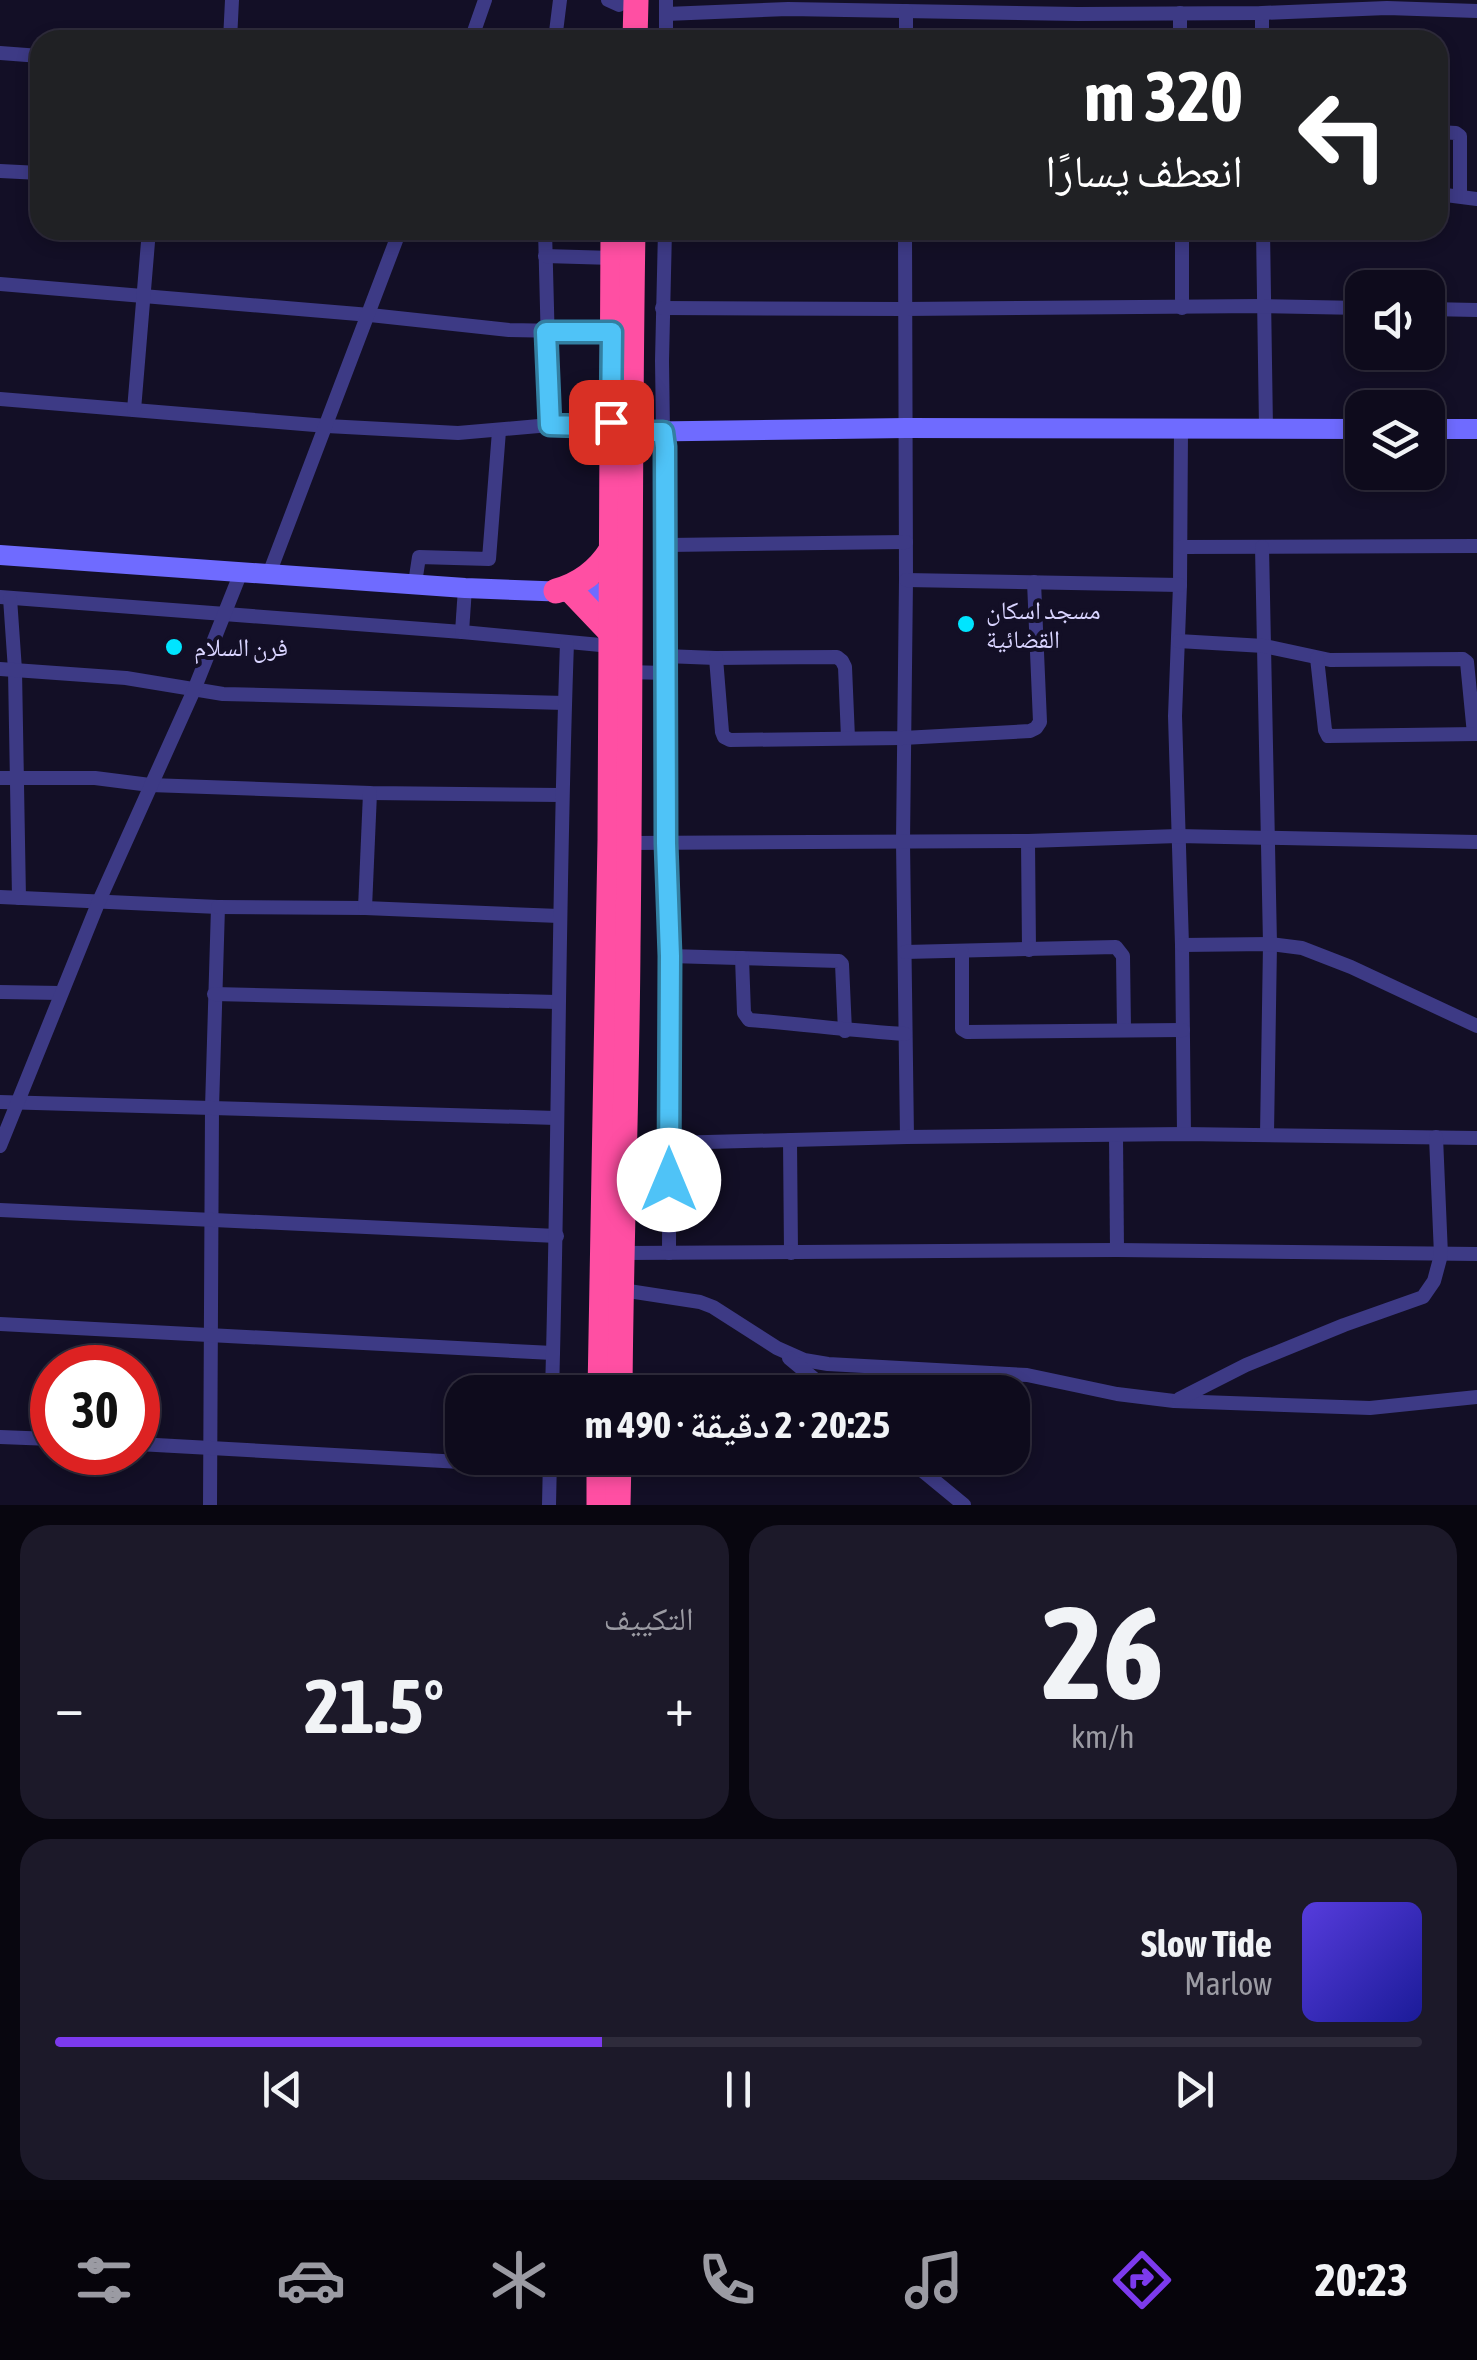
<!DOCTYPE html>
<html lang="ar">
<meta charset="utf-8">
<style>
:root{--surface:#0e0b1c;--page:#1c1929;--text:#f1f3f6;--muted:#9b9ba3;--line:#2e2b3b;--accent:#7c3aed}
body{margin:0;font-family:"Asap Condensed","Noto Naskh Arabic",sans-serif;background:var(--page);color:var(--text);direction:rtl;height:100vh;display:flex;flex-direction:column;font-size:38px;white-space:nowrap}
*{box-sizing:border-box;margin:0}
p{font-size:32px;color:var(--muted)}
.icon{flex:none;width:55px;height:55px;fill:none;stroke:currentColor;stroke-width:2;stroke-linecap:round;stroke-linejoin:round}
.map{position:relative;height:1505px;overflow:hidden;direction:ltr}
.panel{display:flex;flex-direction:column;gap:20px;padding:20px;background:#08060f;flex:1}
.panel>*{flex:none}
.banner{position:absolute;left:30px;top:30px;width:1418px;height:210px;border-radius:30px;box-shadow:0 5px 15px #0003,0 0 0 2px var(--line);direction:rtl;background:#202124;color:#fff;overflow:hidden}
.fabs{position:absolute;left:1345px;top:270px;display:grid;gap:20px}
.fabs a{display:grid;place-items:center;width:100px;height:100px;border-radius:20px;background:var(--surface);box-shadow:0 5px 15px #0003,0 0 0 2px var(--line);font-size:50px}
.speed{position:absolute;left:30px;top:1345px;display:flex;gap:20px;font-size:50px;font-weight:700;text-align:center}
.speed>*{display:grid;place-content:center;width:130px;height:130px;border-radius:50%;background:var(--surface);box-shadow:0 5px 15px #0003,0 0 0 2px var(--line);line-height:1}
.speed .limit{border:15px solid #d22;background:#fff;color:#111}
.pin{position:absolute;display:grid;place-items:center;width:85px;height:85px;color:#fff;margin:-42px;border-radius:20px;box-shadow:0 5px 15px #0006}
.me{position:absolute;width:110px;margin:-55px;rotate:0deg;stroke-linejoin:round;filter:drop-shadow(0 0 8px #0008)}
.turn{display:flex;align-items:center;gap:35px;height:210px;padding:0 40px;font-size:45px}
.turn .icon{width:130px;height:130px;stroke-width:2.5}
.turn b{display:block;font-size:70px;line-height:85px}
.big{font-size:75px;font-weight:700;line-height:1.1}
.panel .widget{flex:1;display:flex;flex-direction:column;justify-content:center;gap:15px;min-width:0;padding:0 35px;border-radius:30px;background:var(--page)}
.panel .dial{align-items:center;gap:0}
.dial b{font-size:130px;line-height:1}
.song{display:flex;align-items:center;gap:30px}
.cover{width:120px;height:120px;border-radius:15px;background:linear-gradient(135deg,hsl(250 70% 55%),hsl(240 70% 35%))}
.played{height:10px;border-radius:5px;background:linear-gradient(90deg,var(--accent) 40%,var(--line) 40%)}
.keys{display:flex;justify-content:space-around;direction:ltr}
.heat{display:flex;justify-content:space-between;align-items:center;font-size:55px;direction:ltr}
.panel .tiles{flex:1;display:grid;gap:20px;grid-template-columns:1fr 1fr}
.widget:last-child{grid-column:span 2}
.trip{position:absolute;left:445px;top:1375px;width:585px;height:100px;border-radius:30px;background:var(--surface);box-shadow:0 5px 15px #0003,0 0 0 2px var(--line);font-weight:700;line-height:100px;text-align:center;direction:rtl}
.dock{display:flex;height:160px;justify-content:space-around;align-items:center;background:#06040b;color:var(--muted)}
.dock .icon{width:70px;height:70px}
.dock .current{color:var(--accent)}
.dock b{font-size:45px;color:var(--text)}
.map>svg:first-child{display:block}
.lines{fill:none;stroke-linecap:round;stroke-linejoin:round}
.street{stroke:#3d3a85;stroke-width:14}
.secondary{stroke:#6f6bff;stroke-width:20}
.highway{stroke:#ff4fa3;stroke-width:25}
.route-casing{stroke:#337fa1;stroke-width:25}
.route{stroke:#4fc3f7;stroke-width:18}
.poi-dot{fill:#00e5ff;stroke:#130f26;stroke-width:4}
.labels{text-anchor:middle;stroke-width:8;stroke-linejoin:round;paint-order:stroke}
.poi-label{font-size:25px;fill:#d9d4ff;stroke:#130f26;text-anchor:start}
</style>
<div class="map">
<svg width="1477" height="1505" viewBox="0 0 1477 1505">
<rect width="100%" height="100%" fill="#130f26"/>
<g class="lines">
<g class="street">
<polyline points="608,0 619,5"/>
<polyline points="1180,13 1180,40"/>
<polyline points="1262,13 1262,40"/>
<polyline points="666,14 788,9 1078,14 1262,13 1387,8 1477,11"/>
<polyline points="230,40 232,0"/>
<polyline points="471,40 485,0"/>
<polyline points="555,40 560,0"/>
<polyline points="666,40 666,0"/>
<polyline points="906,40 906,11"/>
<polyline points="0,53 40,56"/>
<polyline points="1438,132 1456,133 1460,136 1460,196"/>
<polyline points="0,171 40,173"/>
<polyline points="1438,194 1477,199"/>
<polyline points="545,230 550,425"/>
<polyline points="665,230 662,361 663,431 667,464 665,656 670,956 669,1253"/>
<polyline points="905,230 906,580 903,842 907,1137"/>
<polyline points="1182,230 1182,308"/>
<polyline points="1263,230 1266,428"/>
<polyline points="545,256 613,258"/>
<polyline points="0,284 370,315 509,330 612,332"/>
<polyline points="662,308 904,309 1262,306 1362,308"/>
<polyline points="1428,309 1477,310"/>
<polyline points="0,399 327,426 458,433 550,425 583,426 611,432"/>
<polyline points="134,410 149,230"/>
<polyline points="1181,430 1180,585 1175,716 1182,945 1184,1134"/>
<polyline points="667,545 906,542"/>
<polyline points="1181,547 1477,546"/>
<polyline points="1262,547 1270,944 1267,1134"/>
<polyline points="269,574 400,230"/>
<polyline points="906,580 1180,585"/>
<polyline points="415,583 419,557 489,559 499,431"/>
<polyline points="0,597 462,632 611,646"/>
<polyline points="10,598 15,670 19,898"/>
<polyline points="462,632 465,588"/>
<polyline points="1178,641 1264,646 1330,660 1463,659 1467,662 1474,734"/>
<polyline points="665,656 716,658 837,657 842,661 845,667 848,738"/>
<polyline points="716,658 722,732 724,737 730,740 903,738 1030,731 1036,728 1040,722 1034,582"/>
<polyline points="1317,658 1325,730 1328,736 1477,734"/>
<polyline points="0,669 126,678 223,694 565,703"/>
<polyline points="628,672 665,673"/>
<polyline points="0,778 95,778 150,785 370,793 561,795"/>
<polyline points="1028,841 1029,950"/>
<polyline points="629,843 1028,841 1178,836 1477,842"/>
<polyline points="0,897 218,907 212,1108 210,1505"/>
<polyline points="218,907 365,908 559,916"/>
<polyline points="365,908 370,793"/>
<polyline points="1182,945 1270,944 1302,948 1351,967 1477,1026"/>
<polyline points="905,952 1116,947 1123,956 1124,1029"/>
<polyline points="962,952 962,1029 967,1032 1183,1030"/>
<polyline points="670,956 839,961 842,964 845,1031"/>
<path d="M742,958L744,1013L749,1020C802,1024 853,1031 905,1034"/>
<polyline points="0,992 61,993"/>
<polyline points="214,994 557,1002"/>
<polyline points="0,1102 556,1118"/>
<polyline points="1116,1136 1117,1250"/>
<polyline points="790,1140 791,1253"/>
<polyline points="0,1146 99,901 194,690 241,572"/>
<polyline points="624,1146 669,1143 907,1137 1184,1134 1477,1138"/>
<polyline points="0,1210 557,1236"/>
<polyline points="622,1253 1117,1250 1477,1254"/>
<polyline points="622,1290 700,1302 713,1307 777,1348 804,1360 828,1364 1027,1375 1117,1394 1174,1401 1370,1408 1477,1397"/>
<polyline points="0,1324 553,1353"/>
<polyline points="789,1358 830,1392"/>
<path d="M552,1392C559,1143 558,893 567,643"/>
<polyline points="1179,1399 1246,1365 1344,1325 1423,1297 1434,1281 1441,1255 1436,1137"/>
<polyline points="0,1437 52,1439"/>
<polyline points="138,1444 550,1467"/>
<polyline points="907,1458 964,1505"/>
<polyline points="549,1505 550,1458"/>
</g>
<g class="secondary">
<polyline points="1428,429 1477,429"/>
<polyline points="620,432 906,428 1362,429"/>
<polyline points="0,555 465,588 623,594"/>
</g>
<g class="highway">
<polyline points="635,40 636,0"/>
<path d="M556,591C581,584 598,571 611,550"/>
<polyline points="572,592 612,634"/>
<polyline points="600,1392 610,840 613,230"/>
<path d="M620,1392C621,1244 627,1096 628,947C631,708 629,469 633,230"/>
<polyline points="599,1505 599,1458"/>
<polyline points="618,1505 619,1458"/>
</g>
</g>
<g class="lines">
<g class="route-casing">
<polyline id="route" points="611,422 612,332 546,332 550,425 583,426 611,432 663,432 665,447 666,843 670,956 669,1180"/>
</g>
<use href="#route" class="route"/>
</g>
<g class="poi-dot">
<circle cx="966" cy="624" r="10"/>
<circle cx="174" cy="647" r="10"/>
</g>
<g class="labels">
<g class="poi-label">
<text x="986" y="619">مسجد اسكان<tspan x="986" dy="29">القضائية</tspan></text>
<text x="194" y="656">فرن السلام</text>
</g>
</g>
</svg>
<div class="fabs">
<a><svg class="icon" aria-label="sound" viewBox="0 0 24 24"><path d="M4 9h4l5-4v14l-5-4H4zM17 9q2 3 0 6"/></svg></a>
<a><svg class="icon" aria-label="layers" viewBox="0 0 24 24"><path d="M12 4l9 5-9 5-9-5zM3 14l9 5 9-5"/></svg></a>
</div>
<div class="speed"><div class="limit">30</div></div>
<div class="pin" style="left:611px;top:422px;background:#d93025"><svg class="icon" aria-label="arrive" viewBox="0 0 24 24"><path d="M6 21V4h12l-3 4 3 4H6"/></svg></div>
<svg class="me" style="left:669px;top:1180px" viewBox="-20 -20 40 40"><circle r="19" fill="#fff"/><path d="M0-13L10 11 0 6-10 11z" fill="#4fc3f7"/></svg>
<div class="trip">20:25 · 2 دقيقة · 490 m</div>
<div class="banner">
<div class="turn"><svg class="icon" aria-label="left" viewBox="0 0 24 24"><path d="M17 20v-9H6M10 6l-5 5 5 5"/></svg><div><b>320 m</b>انعطف يسارًا</div></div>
</div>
</div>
<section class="panel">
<div class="tiles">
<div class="widget dial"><b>26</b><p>km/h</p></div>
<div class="widget"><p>التكييف</p>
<div class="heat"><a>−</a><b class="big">21.5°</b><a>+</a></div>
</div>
<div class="widget">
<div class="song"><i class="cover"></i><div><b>Slow Tide</b><p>Marlow</p></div></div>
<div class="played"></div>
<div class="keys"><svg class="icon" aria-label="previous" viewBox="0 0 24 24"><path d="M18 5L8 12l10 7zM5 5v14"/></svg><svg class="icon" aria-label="pause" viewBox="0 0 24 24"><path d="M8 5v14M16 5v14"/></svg><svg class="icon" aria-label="next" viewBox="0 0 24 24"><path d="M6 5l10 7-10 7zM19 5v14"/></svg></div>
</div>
</div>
</section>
<nav class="dock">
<b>20:23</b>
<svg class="icon current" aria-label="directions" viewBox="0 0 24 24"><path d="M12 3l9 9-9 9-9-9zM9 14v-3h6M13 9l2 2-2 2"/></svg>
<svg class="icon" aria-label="music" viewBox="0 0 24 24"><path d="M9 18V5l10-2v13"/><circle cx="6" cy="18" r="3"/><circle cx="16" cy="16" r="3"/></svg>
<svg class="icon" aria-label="phone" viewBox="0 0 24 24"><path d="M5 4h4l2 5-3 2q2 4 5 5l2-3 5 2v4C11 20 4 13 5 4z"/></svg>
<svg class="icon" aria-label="climate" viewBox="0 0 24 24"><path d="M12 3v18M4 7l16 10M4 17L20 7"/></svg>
<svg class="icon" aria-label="car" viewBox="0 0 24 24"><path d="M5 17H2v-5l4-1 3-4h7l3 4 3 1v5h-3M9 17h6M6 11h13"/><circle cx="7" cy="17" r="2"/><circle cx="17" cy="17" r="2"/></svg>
<svg class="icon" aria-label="filters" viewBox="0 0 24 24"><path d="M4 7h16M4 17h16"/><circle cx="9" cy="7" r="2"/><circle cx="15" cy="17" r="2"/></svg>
</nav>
